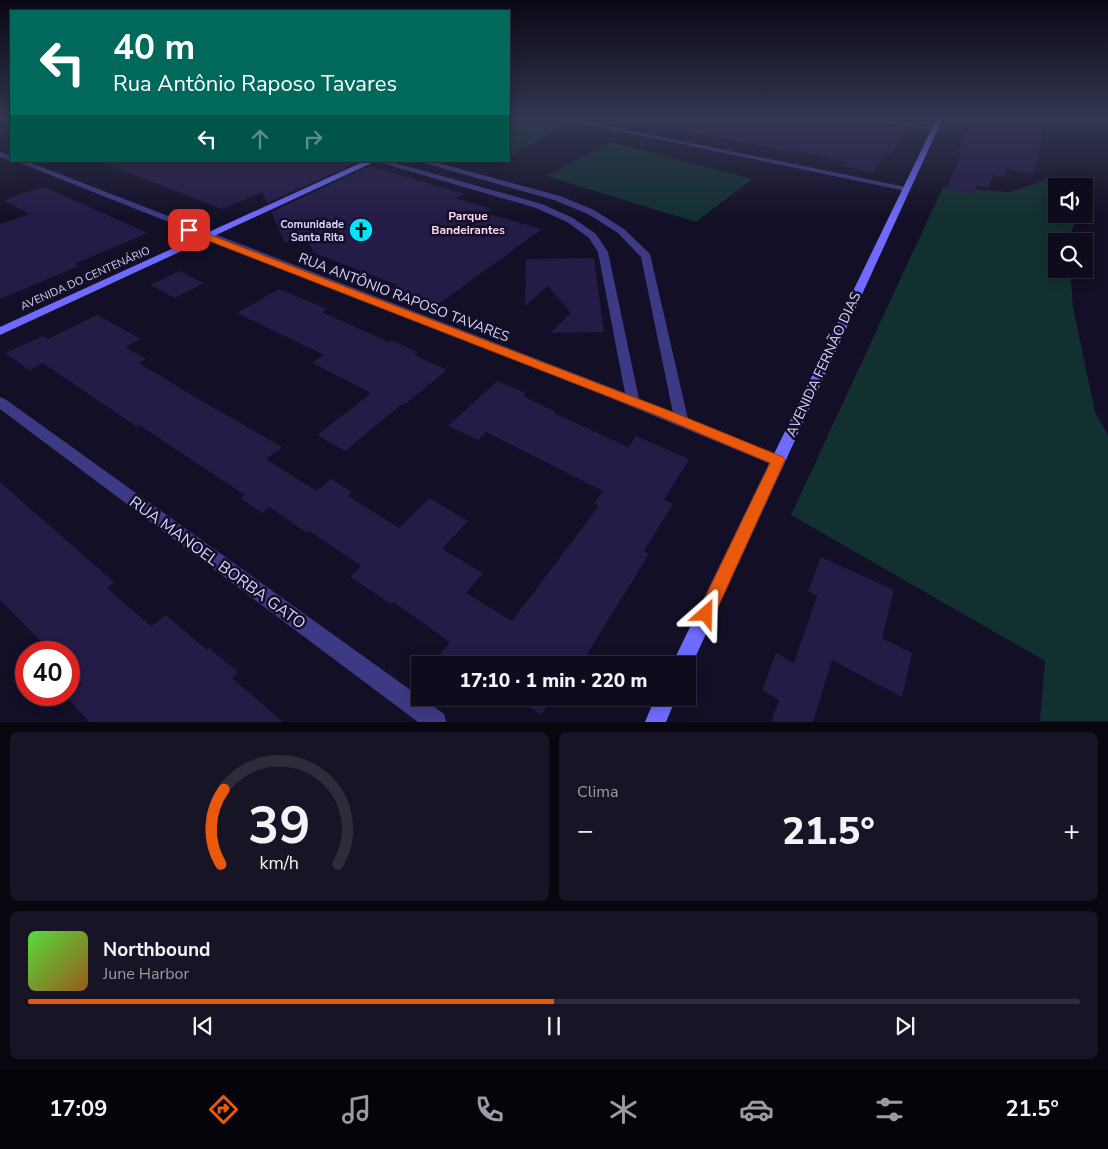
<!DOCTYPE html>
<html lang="pt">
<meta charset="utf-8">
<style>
:root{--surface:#0e0b1c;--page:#171425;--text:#f1f3f6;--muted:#9b9ba3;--line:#2e2b3b;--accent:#ea580c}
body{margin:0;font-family:"Nunito Sans",sans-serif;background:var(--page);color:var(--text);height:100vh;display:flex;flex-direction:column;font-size:19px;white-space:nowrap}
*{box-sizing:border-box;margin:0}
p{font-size:16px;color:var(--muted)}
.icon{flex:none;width:28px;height:28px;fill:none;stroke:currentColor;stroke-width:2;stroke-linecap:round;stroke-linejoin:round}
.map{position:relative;height:722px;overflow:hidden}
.side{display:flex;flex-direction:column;gap:10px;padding:10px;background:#08060f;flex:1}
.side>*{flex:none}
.hud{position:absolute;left:10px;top:10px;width:500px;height:152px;border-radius:0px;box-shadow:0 2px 12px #0003,0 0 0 1px var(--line);background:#00695c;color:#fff;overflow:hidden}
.buttons{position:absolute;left:1048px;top:178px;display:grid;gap:10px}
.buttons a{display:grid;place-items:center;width:45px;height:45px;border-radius:0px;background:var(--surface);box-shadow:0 2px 12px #0003,0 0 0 1px var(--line);font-size:25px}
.speed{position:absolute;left:15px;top:641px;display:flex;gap:10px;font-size:25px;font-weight:700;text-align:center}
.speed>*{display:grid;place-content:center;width:65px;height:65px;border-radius:50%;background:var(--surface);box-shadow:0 2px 12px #0003,0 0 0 1px var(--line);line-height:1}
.speed .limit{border:8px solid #d22;background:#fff;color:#111}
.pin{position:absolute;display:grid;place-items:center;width:42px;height:42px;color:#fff;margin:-21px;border-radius:10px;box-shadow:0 2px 8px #0006}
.me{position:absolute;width:55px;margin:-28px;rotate:25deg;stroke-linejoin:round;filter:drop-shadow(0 0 4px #0008)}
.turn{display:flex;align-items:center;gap:18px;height:105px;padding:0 20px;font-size:22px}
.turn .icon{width:65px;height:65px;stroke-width:2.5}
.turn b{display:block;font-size:35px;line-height:42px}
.lanes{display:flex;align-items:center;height:48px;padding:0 20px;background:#0003;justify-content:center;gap:25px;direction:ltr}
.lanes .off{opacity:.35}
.big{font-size:38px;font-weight:800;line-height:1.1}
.side .tile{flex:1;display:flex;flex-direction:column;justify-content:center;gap:8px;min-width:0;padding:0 18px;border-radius:8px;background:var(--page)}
.side .dial{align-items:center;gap:0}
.dial svg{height:130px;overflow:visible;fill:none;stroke:var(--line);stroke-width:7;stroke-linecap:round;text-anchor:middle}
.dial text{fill:var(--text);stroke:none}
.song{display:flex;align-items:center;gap:15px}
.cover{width:60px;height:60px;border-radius:8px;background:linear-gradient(135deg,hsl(110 70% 55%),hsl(30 70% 35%))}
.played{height:5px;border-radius:2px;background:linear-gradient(90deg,var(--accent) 50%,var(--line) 50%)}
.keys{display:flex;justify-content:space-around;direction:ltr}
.heat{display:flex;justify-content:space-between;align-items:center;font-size:28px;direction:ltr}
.side .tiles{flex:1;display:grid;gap:10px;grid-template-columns:1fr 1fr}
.tile:last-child{grid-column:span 2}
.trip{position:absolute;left:411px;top:656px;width:285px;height:50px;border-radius:0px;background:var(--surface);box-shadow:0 2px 12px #0003,0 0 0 1px var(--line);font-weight:800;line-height:50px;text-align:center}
.tab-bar{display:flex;height:80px;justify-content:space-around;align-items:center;background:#06040b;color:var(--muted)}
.tab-bar .icon{width:35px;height:35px}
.tab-bar .current{color:var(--accent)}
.tab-bar b{font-size:22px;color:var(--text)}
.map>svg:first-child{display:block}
.green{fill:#12302f}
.building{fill:#241b47}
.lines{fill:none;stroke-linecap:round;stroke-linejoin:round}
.street{fill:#3d3a85;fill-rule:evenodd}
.secondary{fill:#6f6bff;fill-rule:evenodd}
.route{fill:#ea580c;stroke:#983908}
.labels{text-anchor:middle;stroke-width:5;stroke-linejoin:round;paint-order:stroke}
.far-poi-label{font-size:11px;font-weight:bold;fill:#d9d4ff;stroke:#130f26;text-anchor:end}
.far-street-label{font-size:11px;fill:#d9d4ff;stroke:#130f26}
.far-neighbourhood-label{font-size:12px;font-weight:bold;fill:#ffd6f0;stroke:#130f26}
.street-label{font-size:14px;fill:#d9d4ff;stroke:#130f26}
.near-street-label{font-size:16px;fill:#d9d4ff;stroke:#130f26}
</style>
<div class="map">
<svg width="1108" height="722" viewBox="0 0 1108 722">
<rect width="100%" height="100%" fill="#130f26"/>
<g class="green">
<polygon points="509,118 532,118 566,125 509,157"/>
<polygon points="611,142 752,179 696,222 546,176"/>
<polygon points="1049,179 1086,182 1084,190 1084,186 1056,186 1056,214 1077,214 1069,241 1056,241 1056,269 1070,269 1073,307 1095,412 1108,435 1108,721 1040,721 1045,661 791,515 943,187 1010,192"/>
</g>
<g class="building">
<polygon points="672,118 860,118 862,120 907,128 892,154 886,153 873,172 842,166 845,162 671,128"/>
<polygon points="972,118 1045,118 1034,174 1007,169 1005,177 992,175 989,188 977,186 974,194 947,188 961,152 958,151"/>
<polygon points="105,161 354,161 358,162 267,203 262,192 222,209 104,163"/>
<polygon points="370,166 463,194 455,198 492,209 486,213 542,229 436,306 391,289 397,285 314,253 304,234 285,243 271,212"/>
<polygon points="44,187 148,233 74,264 79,266 0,299 0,224 30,214 3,200"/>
<polygon points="594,258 604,332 550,333 571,313 548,286 525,306 526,259"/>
<polygon points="179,271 204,283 175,298 150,285"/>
<polygon points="279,289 327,309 322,312 389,342 391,340 418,352 414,355 447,370 404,405 402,404 345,451 317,435 371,393 312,363 324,355 237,313"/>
<polygon points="97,315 141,339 125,347 146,359 139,363 200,400 282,447 266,459 317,491 331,479 352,492 348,496 399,528 429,498 468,521 442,549 483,573 466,593 512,621 599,506 594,503 603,491 486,432 478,440 448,426 497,381 526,393 523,396 556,412 554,413 628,447 636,436 689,459 664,500 673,504 644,551 649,554 580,665 432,665 450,642 393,602 391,604 350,577 361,566 309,531 307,533 269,507 262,513 240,498 245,495 139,425 137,427 43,363 29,370 5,353 43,336 48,339"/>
<polygon points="0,482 115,583 107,588 151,626 166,615 207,650 209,648 238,672 232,678 283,722 89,722 67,697 82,684 69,670 69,652 51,652 0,600"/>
<polygon points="821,557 894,590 882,638 912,653 902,697 832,660 813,722 771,722 779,700 762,690 776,653 794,663 817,596 808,591"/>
<polygon points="516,698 552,698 541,715"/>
</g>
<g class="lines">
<g class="street">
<polygon points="557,118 568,118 906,187 910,189 906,191"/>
<polygon points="862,118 875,118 938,129 935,131"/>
<polygon points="0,152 11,156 11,160 0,157"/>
<polygon points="15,161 26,161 625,393 598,252 589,238 567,222 536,208 375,161 388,161 542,204 573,218 596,234 608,252 639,399 673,413 641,257 618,233 588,214 554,200 417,161 431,161 560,196 594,210 624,229 650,254 688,419 783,457 785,461 783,465 778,467 773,465 584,387"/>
<polygon points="0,397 5,399 444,714 446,722 418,722 0,409"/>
</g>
<g class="secondary">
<polygon points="937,118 943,118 688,673 688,665 672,665 675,658"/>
<polygon points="365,161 376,161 0,335 0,327"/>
<polygon points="655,698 676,698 666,722 645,722"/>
</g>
</g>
<linearGradient id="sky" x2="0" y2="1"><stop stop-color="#0a0815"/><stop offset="0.54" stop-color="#333752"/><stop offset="1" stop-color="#333752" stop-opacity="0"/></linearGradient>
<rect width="1108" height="219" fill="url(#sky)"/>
<polygon class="route" points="186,228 192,228 670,411 783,457 785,460 712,620 706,622 700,620 697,614 770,463 661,417 186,232"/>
<defs>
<g id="church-disc" transform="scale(1.25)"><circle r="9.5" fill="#00e5ff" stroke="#130f26"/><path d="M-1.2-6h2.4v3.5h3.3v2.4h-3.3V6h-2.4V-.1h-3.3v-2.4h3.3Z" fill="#111"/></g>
</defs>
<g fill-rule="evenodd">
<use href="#church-disc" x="361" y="230"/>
</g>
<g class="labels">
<g class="far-poi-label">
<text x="344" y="228">Comunidade<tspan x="344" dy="13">Santa Rita</tspan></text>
</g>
<g class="far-street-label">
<text transform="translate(85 278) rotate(-24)" y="4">AVENIDA DO CENTENÁRIO</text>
</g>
<g class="far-neighbourhood-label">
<text x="468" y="220">Parque<tspan x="468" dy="14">Bandeirantes</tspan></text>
</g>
<g class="street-label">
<text transform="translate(404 297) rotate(21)" y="5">RUA ANTÔNIO RAPOSO TAVARES</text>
<text transform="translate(823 364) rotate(-65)" y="5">AVENIDA FERNÃO DIAS</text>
</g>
<g class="near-street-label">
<text transform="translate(218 562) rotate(36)" y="6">RUA MANOEL BORBA GATO</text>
</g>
</g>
</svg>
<div class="buttons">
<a><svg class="icon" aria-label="sound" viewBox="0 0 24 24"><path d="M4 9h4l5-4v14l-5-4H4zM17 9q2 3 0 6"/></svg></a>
<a><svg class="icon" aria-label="search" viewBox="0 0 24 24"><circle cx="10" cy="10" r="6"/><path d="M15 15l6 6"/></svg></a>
</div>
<div class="speed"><div class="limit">40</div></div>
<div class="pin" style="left:189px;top:230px;background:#d93025"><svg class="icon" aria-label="arrive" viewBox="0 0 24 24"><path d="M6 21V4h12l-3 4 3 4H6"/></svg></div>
<svg class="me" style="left:706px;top:614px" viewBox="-20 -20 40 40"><path d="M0-17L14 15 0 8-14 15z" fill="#ea580c" stroke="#fff" stroke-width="4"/></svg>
<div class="trip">17:10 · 1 min · 220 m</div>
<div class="hud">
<div class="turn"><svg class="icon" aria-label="left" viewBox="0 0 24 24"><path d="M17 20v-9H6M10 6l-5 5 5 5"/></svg><div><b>40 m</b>Rua Antônio Raposo Tavares</div></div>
<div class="lanes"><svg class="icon" aria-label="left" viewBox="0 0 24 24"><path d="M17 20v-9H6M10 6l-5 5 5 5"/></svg><svg class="icon off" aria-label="ahead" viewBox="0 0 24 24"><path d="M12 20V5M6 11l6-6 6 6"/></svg><svg class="icon off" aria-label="right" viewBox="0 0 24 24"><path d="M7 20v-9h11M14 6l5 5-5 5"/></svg></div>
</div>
</div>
<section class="side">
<div class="tiles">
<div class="tile dial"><svg viewBox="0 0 100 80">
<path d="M14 69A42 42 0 1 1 86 69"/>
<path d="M14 69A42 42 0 0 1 16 23" stroke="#ea580c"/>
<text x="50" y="56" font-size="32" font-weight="700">39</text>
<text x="50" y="72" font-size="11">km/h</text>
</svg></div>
<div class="tile"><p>Clima</p>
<div class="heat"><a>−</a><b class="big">21.5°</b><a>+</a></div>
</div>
<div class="tile">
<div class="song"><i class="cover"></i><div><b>Northbound</b><p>June Harbor</p></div></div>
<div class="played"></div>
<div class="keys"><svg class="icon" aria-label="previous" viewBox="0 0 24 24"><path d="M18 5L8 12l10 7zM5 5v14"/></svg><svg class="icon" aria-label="pause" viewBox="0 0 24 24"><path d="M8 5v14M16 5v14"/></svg><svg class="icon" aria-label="next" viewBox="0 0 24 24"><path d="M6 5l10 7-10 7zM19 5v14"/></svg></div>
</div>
</div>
</section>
<nav class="tab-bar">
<b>17:09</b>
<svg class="icon current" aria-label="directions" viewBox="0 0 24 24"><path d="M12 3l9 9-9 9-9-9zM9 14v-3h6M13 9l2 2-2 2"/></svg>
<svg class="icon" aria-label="music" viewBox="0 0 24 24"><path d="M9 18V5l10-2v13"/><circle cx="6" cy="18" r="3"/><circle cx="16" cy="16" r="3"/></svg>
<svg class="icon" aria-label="phone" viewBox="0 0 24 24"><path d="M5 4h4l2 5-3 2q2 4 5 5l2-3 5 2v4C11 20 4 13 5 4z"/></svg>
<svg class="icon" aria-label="climate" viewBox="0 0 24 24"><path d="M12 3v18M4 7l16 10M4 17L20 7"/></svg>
<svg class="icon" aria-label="car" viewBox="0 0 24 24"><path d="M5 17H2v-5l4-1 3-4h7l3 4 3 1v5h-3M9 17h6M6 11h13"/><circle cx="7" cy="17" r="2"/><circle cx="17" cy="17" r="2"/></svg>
<svg class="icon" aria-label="filters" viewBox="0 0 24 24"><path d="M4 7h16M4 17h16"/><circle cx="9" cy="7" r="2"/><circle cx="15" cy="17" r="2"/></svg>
<b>21.5°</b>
</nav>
